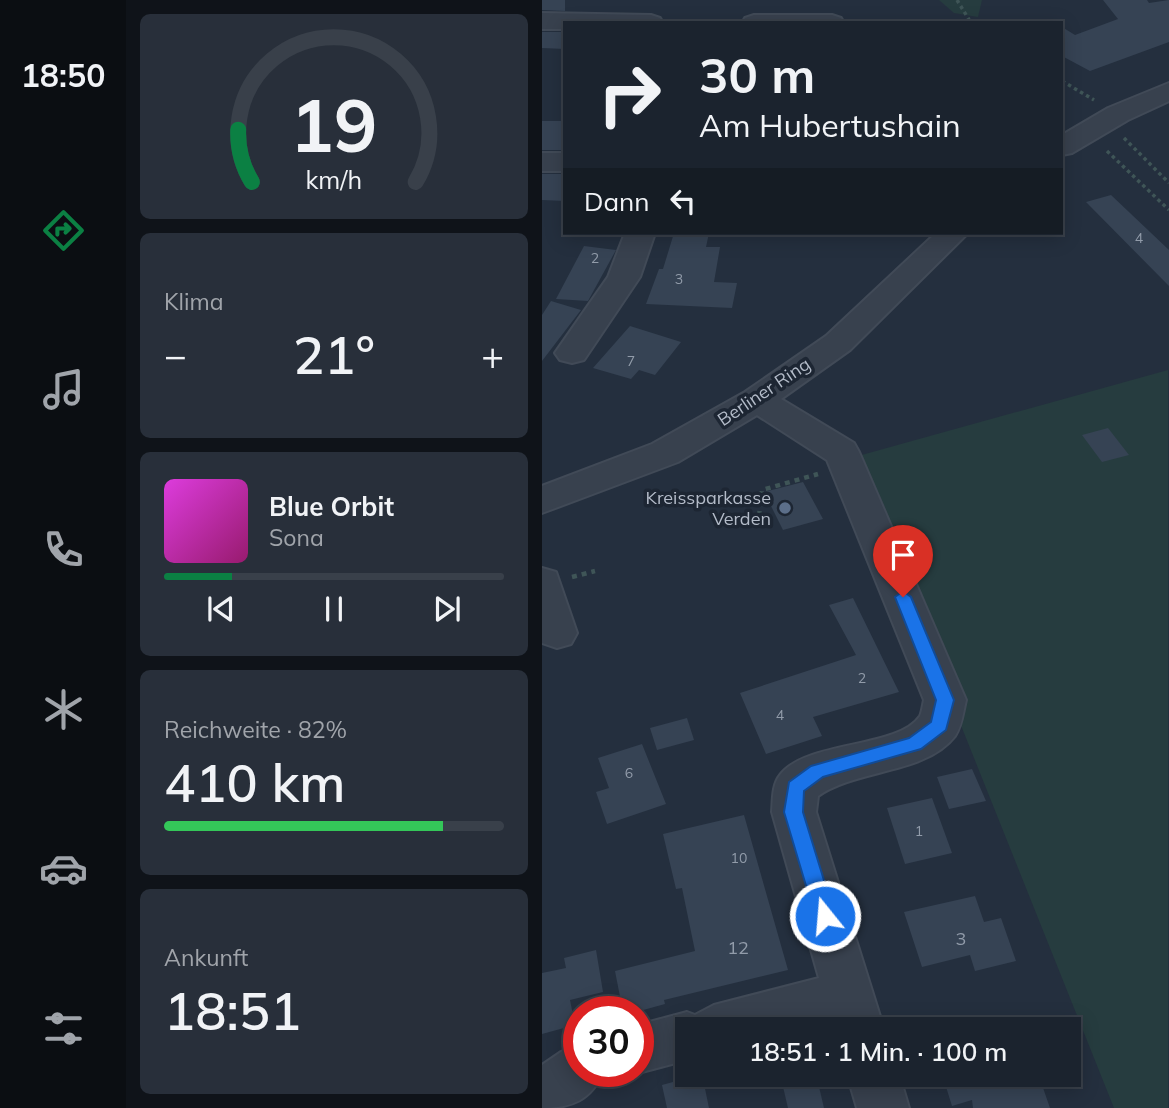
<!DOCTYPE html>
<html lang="de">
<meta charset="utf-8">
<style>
:root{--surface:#1b232e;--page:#282f3a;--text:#f1f3f6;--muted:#a0a4aa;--line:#39404a;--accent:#0b8043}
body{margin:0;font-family:Mulish,sans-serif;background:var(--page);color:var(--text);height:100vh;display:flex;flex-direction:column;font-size:26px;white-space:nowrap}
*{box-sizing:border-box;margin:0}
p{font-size:23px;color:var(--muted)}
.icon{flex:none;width:38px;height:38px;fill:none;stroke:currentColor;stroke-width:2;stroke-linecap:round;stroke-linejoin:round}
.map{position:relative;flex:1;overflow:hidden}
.panel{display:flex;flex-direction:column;gap:14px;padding:14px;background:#0f1319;width:416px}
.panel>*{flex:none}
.guide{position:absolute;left:21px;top:21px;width:500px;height:214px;border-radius:0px;box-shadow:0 4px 18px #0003,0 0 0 2px var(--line);background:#1b232e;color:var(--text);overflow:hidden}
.speed{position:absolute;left:21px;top:996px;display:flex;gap:14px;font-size:35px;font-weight:700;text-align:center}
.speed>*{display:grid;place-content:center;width:91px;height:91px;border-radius:50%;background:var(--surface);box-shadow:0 4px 18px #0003,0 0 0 2px var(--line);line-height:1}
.speed .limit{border:10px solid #d22;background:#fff;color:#111}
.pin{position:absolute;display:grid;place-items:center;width:60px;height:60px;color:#fff;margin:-72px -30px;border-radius:50% 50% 50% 0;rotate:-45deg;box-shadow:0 0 7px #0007}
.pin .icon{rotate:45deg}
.me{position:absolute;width:77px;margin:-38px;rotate:343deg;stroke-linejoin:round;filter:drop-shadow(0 0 5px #0008)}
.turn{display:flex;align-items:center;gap:24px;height:147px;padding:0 21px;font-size:32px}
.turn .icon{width:91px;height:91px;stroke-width:2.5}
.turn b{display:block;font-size:49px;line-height:60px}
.then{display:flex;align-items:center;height:66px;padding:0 21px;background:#0003;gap:14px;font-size:26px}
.big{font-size:52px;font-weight:600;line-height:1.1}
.panel .card{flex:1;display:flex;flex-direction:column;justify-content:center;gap:10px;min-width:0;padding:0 24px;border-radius:10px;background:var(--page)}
.panel .dial{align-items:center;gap:0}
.dial svg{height:182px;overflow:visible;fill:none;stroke:var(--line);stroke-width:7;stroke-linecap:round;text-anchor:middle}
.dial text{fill:var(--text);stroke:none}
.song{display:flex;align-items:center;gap:21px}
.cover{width:84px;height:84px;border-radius:10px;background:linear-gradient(135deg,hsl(300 70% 55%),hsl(320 70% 35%))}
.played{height:7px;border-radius:4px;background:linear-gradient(90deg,var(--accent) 20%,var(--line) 20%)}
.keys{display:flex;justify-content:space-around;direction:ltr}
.heat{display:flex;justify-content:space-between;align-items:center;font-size:38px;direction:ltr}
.charge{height:10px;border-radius:5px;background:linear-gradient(90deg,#34c759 82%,var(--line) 0)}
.trip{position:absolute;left:133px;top:1017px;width:406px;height:70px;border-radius:0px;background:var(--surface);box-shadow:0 4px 18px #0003,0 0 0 2px var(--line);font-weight:600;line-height:70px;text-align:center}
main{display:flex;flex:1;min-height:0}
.dock{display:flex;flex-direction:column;width:126px;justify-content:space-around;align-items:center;background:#0b0e12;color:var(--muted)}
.dock .icon{width:49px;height:49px}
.dock .on{color:var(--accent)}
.dock b{font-size:32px;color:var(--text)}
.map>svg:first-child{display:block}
.green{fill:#263c3f}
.building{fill:#364354}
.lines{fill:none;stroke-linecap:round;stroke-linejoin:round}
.minor-casing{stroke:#414a57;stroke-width:4}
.path-far1{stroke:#3f5557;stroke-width:3.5;stroke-dasharray:3.5 3.5;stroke-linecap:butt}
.path{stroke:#3f5557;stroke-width:4.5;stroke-dasharray:5 5;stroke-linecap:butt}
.minor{fill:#38414e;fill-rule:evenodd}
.route{fill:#1a73e8;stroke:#114b97;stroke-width:2}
.service-dot{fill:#5c6f8a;stroke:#1d2633;stroke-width:2.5}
.labels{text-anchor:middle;stroke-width:7;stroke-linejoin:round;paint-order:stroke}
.number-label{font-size:14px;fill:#929caa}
.street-label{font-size:18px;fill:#b4bcc9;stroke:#1d2633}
.poi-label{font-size:18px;fill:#b4bcc9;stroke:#1d2633;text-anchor:end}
.near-number-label{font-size:18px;fill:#929caa}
</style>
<main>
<nav class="dock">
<b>18:50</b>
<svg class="icon on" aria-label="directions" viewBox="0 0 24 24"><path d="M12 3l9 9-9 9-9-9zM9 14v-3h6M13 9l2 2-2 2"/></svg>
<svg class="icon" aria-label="music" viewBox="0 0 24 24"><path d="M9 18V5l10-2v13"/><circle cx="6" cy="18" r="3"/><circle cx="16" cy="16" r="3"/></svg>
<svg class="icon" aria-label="phone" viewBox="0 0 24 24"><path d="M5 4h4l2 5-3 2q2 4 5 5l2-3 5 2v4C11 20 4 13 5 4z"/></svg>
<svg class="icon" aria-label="climate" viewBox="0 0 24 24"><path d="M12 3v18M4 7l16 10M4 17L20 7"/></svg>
<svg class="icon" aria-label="car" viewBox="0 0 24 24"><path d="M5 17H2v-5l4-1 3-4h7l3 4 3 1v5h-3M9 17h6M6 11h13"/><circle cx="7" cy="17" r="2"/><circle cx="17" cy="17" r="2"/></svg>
<svg class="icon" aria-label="filters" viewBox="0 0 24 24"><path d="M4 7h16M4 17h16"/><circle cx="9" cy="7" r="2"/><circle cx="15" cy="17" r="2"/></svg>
</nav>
<section class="panel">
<div class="card dial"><svg viewBox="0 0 100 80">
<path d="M14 69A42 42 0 1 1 86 69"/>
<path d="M14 69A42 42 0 0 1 8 46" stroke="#0b8043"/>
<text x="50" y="56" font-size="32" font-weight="700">19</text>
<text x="50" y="72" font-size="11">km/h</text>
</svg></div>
<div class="card"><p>Klima</p>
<div class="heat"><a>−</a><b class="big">21°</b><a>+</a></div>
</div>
<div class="card">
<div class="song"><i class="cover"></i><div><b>Blue Orbit</b><p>Sona</p></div></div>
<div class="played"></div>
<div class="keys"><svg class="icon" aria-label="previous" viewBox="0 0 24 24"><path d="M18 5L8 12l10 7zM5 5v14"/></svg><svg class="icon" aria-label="pause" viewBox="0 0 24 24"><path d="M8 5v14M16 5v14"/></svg><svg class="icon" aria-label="next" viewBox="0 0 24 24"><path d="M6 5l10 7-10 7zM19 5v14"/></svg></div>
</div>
<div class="card"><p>Reichweite · 82%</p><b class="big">410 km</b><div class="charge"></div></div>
<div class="card"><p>Ankunft</p><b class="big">18:51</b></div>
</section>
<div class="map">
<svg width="627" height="1108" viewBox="0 0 627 1108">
<rect width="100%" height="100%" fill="#242f3e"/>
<g class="green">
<polygon points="397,0 440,0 436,17 412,13"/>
<polygon points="626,370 626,1108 572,1108 412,708 316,456"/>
</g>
<g class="building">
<polygon points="0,0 23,0 23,11 0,10"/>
<polygon points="561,0 605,0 607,3 627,0 627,42 548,71 520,56 520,27 533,35 576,19"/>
<polygon points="0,32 23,32 23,49 0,48"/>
<rect x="0" y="121" width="23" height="29"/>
<polygon points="0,174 23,174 23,201 0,200"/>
<polygon points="569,195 627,250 627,286 544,202"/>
<polygon points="132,233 167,233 164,247 178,247 172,282 195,283 190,308 104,304 117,269 121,269"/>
<polygon points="42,246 74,250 46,301 14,299"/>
<polygon points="9,301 39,310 0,361 0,315"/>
<polygon points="88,326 139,342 113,375 97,370 89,379 51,368"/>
<polygon points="566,428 587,455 560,462 540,435"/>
<polygon points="261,482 281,519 241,530 222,492"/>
<polygon points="311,598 357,692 271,717 280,736 224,754 198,693 314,655 287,605"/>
<polygon points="145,718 152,740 115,750 108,728"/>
<polygon points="100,744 124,804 65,824 54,792 67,788 56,758"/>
<polygon points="430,769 444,801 407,809 395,777"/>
<polygon points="390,798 410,853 363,864 345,808"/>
<polygon points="202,815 246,970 122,1000 123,1004 94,1012 81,1012 73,971 153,951 140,888 134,889 121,834"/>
<polygon points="433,896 442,922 459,918 474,961 433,971 428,955 380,967 362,912"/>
<polygon points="54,950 61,992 28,1000 33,1025 0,1034 0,973 24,968 22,958"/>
<polygon points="160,1074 167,1108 125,1108 120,1085"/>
<polygon points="238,1074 274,1074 282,1108 246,1108"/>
<polygon points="400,1074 498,1074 499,1082 485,1085 499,1082 508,1108 431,1108 430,1100 410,1106"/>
</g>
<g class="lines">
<g class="minor-casing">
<g id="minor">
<polygon points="0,13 109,15 118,18 121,23 23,23 23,29 0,29"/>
<polygon points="212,15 290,15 299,18 302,23 200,23 203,18"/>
<polygon points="627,83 627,101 586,120 530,153 520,155 520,135 566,108"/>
<rect x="0" y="153" width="23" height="18"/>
<polygon points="83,233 113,233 98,277 42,360 30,363 18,360 13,353 66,277"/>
<path d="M394,233H426L308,350L239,399L312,443L317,452L424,700C421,712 420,726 413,736C384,774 314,769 276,796L274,812L342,1029H292L289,1021L259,1029H145V1060L96,1073L90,1071H96V1025L145,1012L153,1015L172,1005L277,978L230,812C231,800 230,785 238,775C265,740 356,749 378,716C380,712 381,704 382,700L285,460L215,415L136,462L0,513V486L110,444L203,392L284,336Z"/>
<polygon points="0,568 14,572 35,633 29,644 15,648 0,643"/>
<path d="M37,1044V1071H62C49,1100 30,1108 0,1108V1065L19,1052Z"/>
<polygon points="305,1074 357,1074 367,1108 315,1108"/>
</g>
</g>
<g class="path-far1">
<polyline points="415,0 429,23"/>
<polyline points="520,81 552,100"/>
<polyline points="582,138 627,183"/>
<polyline points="565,151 627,210"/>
</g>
<g class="path">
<polyline points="217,516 220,490 276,474"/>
<polyline points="30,577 53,571"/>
</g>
<use href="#minor" class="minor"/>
</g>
<polygon class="route" points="361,591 369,597 412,700 404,730 379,749 281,777 262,791 261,812 293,916 290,922 283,924 276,922 273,916 242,812 247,782 269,766 367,738 389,722 394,700 353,597"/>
<circle class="service-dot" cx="243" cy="508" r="7"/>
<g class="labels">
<g class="number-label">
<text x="597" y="243">4</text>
<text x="53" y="263">2</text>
<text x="137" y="284">3</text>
<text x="89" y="366">7</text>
<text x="320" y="683">2</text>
<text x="238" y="720">4</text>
<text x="87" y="778">6</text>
<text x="377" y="836">1</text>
<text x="197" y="863">10</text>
</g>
<g class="street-label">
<text transform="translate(222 392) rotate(-34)" y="6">Berliner Ring</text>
</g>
<g class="poi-label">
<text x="229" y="504">Kreissparkasse<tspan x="229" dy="21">Verden</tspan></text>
</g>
<g class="near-number-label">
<text x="419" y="945">3</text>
<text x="196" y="954">12</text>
</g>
</g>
</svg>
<div class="speed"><div class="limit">30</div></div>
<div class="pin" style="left:361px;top:597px;background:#d93025"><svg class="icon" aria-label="arrive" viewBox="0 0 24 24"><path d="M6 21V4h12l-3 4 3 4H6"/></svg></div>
<svg class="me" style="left:283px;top:916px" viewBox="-20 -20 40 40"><circle r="17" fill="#1a73e8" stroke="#fff" stroke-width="3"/><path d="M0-11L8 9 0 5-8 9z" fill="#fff"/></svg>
<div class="trip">18:51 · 1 Min. · 100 m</div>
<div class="guide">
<div class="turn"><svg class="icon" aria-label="right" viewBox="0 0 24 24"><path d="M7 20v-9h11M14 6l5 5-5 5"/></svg><div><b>30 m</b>Am Hubertushain</div></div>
<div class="then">Dann<svg class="icon" aria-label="left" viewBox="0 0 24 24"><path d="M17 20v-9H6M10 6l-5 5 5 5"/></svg></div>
</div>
</div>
</main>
